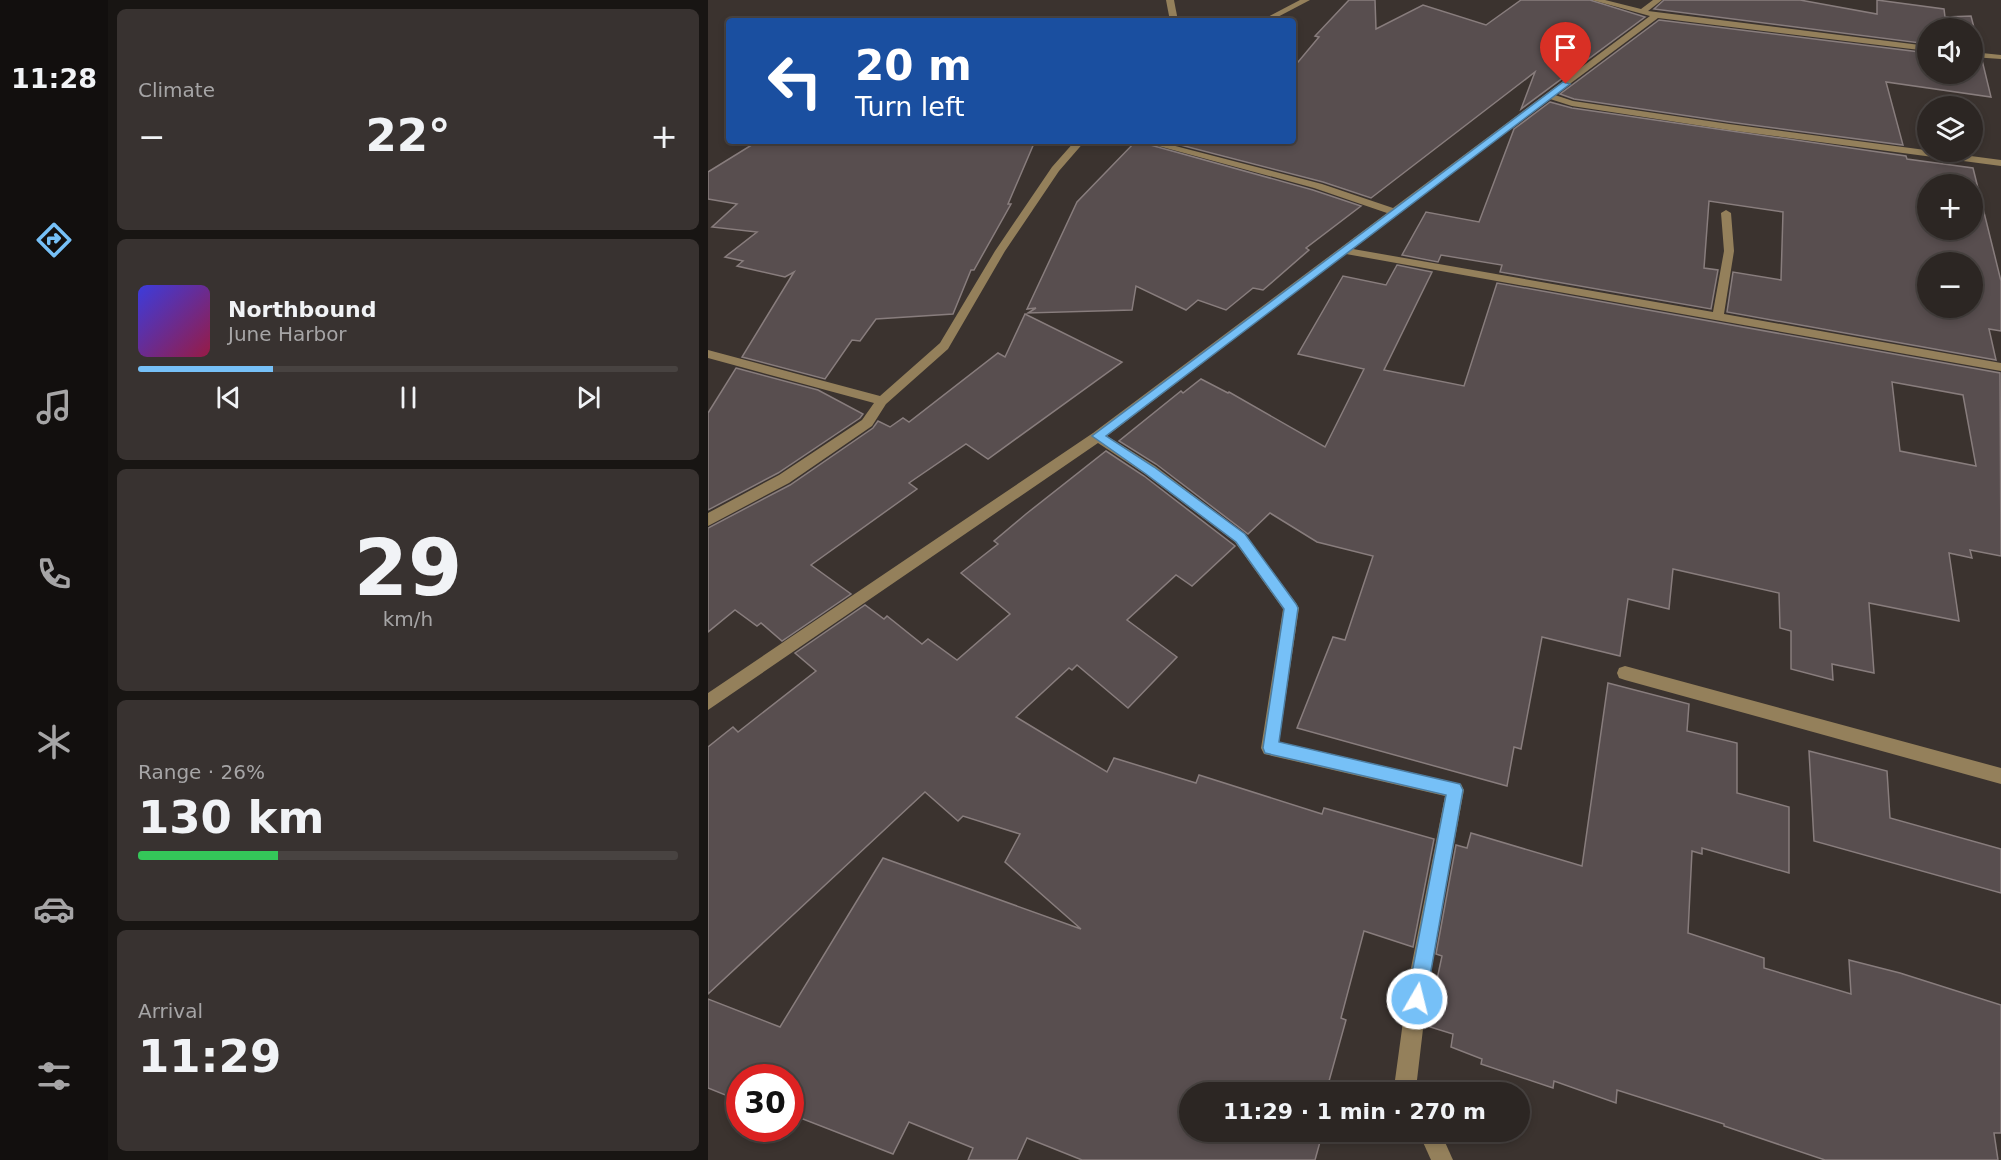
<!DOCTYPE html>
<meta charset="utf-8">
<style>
:root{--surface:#2c2623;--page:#383230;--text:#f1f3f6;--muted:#a6a5a6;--line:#484341;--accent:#76c0f7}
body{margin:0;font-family:"DejaVu Sans",sans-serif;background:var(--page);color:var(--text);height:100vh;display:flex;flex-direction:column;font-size:22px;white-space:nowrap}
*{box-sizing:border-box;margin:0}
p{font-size:20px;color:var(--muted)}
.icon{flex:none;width:33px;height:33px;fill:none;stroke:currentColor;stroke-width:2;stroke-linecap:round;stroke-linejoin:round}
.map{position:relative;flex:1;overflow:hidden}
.side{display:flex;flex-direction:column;gap:9px;padding:9px;background:#181513;width:600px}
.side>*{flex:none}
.banner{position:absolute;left:18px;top:18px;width:570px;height:126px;border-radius:6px;box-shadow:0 3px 9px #0003,0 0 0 2px var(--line);background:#1a4fa0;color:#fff;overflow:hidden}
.fabs{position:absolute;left:1209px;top:18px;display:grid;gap:12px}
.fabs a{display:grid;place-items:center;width:66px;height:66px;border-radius:50%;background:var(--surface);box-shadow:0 3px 9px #0003,0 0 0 2px var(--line);font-size:30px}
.speed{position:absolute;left:18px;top:1064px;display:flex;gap:12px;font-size:30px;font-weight:700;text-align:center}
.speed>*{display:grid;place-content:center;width:78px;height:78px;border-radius:50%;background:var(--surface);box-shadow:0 3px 9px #0003,0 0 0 2px var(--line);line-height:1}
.speed .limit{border:9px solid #d22;background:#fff;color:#111}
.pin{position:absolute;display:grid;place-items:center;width:51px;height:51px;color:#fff;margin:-62px -26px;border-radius:50% 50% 50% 0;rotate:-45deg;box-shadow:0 0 6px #0007}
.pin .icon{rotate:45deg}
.me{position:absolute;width:66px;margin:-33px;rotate:8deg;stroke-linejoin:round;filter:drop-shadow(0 0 4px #0008)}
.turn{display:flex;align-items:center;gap:21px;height:126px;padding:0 30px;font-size:27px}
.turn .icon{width:78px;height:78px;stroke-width:2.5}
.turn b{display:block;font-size:42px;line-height:51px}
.big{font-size:45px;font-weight:700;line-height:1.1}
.side .widget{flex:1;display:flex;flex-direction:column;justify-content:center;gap:9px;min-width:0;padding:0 21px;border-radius:9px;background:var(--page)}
.side .dial{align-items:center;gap:0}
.dial b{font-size:78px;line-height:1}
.song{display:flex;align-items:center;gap:18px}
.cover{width:72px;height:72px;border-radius:9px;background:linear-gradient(135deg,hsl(240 70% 55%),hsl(340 70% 35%))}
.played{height:6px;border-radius:3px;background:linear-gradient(90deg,var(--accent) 25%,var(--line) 25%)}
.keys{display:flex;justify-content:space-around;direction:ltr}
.heat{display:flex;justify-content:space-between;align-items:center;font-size:33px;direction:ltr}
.charge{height:9px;border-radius:4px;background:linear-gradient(90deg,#34c759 26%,var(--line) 0)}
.trip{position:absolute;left:471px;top:1082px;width:351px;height:60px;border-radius:30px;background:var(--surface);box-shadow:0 3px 9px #0003,0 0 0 2px var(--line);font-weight:700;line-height:60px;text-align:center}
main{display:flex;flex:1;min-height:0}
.dock{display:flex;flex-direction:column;width:108px;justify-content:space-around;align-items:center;background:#120f0e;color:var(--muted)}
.dock .icon{width:42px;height:42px}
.dock .on{color:var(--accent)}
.dock b{font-size:27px;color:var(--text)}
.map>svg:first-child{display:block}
.building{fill:#584e4f;stroke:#887d7d;stroke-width:1.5;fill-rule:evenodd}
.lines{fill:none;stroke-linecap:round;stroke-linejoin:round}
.minor{fill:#94805b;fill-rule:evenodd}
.route{fill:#76c0f7;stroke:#4d7da1;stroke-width:1.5}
</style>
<main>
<nav class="dock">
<b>11:28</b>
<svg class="icon on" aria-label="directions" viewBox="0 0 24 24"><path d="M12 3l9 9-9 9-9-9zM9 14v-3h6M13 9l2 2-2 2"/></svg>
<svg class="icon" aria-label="music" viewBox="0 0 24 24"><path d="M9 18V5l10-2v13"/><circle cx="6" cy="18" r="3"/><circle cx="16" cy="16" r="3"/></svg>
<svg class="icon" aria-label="phone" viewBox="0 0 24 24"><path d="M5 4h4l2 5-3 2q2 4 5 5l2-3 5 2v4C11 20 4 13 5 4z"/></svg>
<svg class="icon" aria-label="climate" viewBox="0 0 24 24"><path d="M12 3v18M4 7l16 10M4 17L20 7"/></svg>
<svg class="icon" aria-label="car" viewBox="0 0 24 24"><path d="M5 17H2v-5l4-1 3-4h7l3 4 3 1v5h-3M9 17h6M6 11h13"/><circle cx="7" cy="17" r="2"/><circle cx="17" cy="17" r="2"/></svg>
<svg class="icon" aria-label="filters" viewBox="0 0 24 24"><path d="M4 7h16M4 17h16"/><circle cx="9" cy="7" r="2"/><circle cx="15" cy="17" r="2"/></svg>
</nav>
<section class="side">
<div class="widget"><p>Climate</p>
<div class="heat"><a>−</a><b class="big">22°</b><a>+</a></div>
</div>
<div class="widget">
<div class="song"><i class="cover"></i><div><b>Northbound</b><p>June Harbor</p></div></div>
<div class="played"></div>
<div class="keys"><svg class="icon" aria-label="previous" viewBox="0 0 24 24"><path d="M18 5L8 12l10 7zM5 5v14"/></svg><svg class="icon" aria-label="pause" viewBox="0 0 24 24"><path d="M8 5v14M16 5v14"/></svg><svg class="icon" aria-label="next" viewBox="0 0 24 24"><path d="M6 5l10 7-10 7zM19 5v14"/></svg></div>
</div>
<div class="widget dial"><b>29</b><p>km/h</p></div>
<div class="widget"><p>Range · 26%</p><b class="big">130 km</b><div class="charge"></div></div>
<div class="widget"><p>Arrival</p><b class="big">11:29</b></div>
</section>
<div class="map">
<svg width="1293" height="1160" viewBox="0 0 1293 1160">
<rect width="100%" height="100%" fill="#3b332f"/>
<g class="building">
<polygon points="641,0 667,0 668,29 715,5 778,25 813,0 882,0 937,17 813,109 827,72 663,198 615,182 457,141 585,141 585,68 611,37 607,36"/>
<polygon points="956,0 1092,0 1169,14 1169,0 1236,9 1237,17 1263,16 1272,51 1264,50 1264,28 1220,28 1220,44 946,9"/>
<polygon points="951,20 1220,53 1220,74 1264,74 1264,59 1274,60 1283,97 1178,82 1195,145 1021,122 866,99 852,94"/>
<path d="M842,102L864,108L1198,156L1199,159L1265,168L1293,281V331L1281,329L1288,360L1019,312L1025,272L1073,280L1075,212L1001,201L996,268L1010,270L1003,309L792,272L794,265L733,255L730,262L694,255L718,212L771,222L806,129ZM1220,184H1264V230H1220ZM1220,262H1264V308H1220Z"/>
<polygon points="50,141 327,141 300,204 303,204 266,270 263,270 245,314 168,319 152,341 144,340 117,379 34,357 86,272 77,277 29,266 35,261 17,257 49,232 4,227 29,204 0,199 0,172"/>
<polygon points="428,141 605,190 653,206 598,248 601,250 555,290 545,288 518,310 490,300 478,310 428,286 424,310 320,313 328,308 319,309 369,202"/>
<path d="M689,265L724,272L676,370L756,386L789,283L1292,373L1293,556L1262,550L1264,558L1241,553L1251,621L1161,603L1166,673L1124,664L1125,680L1083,669V631L1072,628L1071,593L965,569L961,609L920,599L912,656L834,637L813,749L806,747L799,786L589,728L625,637L637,640L665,556L609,542L562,513L540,534L448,464L411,441L473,391L475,393L493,379L520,393L521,392L617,447L656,369L590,354L635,276L678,285ZM1184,382L1255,395L1268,466L1192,451Z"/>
<polygon points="317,314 414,362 280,459 258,444 201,483 209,489 103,565 143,594 74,641 53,623 49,626 27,610 0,632 0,528 82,485 165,428 170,421 182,427 195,418 201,422 290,353 297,357"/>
<polygon points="28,368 110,390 155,414 152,418 70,473 0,510 0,413"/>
<polygon points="398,451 436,476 527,546 484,586 468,575 419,620 469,657 420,708 369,665 364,670 361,668 308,717 399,772 406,758 488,783 491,775 614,814 616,808 726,839 705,947 656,931 633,1018 638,1020 618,1092 482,1092 482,1131 615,1131 607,1160 374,1160 319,1138 309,1160 260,1160 265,1148 201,1122 185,1154 82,1114 82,1077 32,1077 32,1101 0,1088 0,999 72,1027 175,858 373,929 297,862 312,834 255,816 250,821 217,792 0,994 0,747 25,727 30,732 108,671 87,653 157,605 176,619 179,616 214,644 220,639 249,660 302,614 253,573 290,544 286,541 318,514"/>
<polygon points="900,683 981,704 979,731 1029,743 1029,793 1081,807 1081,873 994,848 994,854 984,851 980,933 1056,958 1056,968 1143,994 1141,960 1192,973 1293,1005 1293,1133 1286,1133 1290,1160 1117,1160 1016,1126 1016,1124 909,1090 908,1103 846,1081 845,1088 773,1064 774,1059 743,1047 745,1034 719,1026 734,956 728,954 748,845 759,848 763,833 874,866"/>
<polygon points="1101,751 1179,771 1182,818 1293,849 1293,893 1106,841"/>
</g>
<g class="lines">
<g class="minor">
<polygon points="458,0 466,0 470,21 462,21"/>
<polygon points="592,0 602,0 562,21 552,21"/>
<polygon points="884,0 897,0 933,9 945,0 954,0 940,11 1220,46 1220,51 950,18 847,95 865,101 1021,124 1293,160 1293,166 1021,130 864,106 842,99 645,249 1005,312 1016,251 1013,213 1018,210 1023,213 1026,251 1016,314 1293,363 1293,371 638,254 399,436 447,466 537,534 588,603 591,608 571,742 753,784 756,790 721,978 709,1080 714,1092 692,1092 687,1080 701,978 737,796 556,754 553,748 575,609 527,542 437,474 390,443 0,710 0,693 385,433 679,213 606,188 432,141 448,141 614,184 685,208 942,16"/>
<polygon points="1264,52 1293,55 1293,59 1264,57"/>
<polygon points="367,141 377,141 351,171 297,251 240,349 178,404 164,426 81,483 0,526 0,513 71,475 154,420 166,403 0,358 0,350 172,396 232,343 287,251 344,167"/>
<polygon points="917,666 1293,768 1293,784 917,680 911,678 909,673 911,668"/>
<polygon points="710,1131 732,1131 745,1160 723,1160"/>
</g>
</g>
<polygon class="route" points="855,82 862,84 398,436 446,467 537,534 588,604 590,608 571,742 752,784 755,790 718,999 715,1005 709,1008 702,1005 699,999 738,795 557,753 555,748 576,609 528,542 438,474 384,436"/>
</svg>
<div class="fabs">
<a><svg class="icon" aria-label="sound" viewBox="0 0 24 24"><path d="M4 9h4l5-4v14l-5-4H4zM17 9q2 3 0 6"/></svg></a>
<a><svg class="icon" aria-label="layers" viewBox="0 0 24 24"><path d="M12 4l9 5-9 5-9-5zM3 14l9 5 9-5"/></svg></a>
<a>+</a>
<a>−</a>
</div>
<div class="speed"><div class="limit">30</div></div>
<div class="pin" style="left:858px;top:84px;background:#d93025"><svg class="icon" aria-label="arrive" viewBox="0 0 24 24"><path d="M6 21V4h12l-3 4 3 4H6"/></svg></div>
<svg class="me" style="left:709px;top:999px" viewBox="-20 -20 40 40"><circle r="17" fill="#76c0f7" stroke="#fff" stroke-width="3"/><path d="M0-11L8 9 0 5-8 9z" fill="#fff"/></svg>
<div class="trip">11:29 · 1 min · 270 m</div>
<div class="banner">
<div class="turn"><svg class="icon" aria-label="left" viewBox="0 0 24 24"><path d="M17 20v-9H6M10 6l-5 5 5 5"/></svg><div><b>20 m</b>Turn left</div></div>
</div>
</div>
</main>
